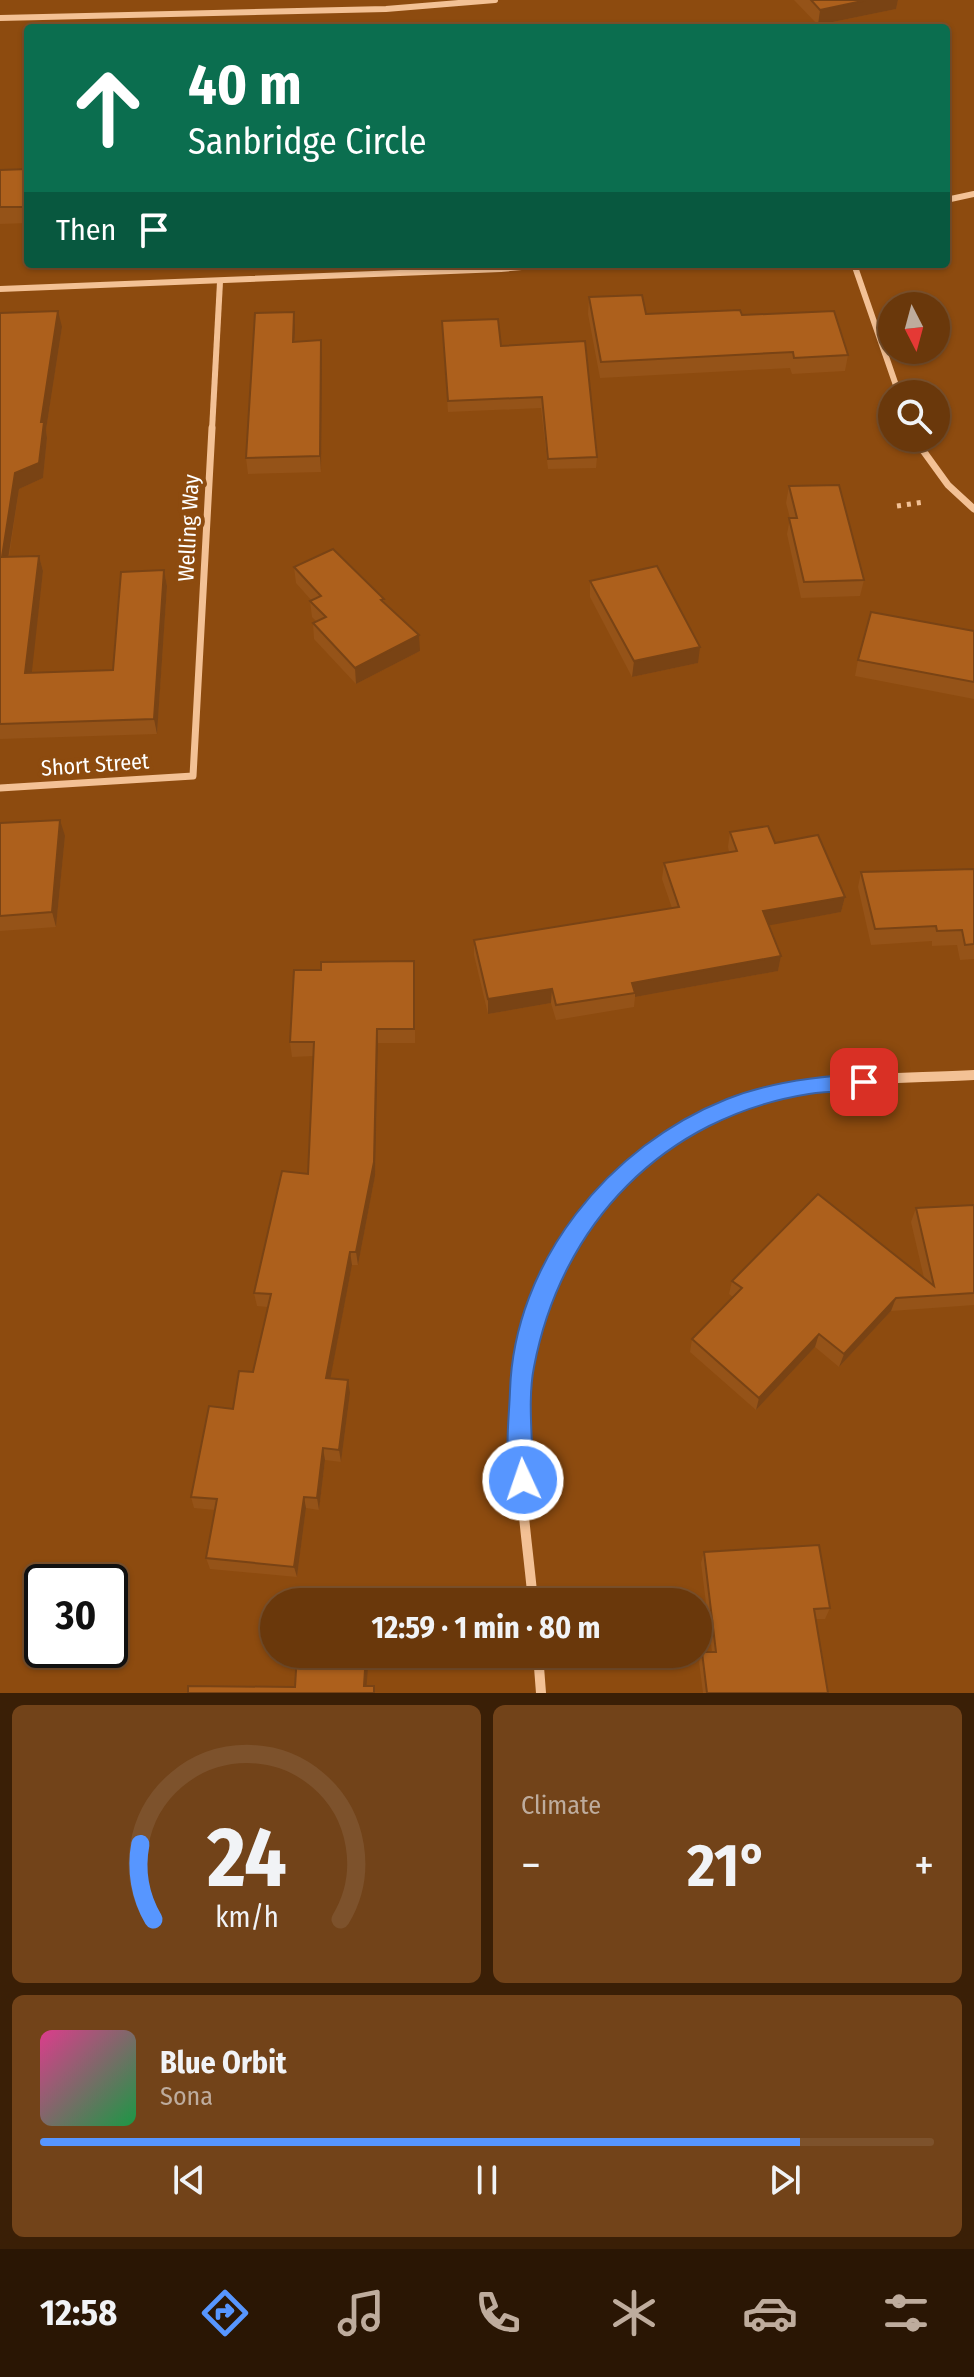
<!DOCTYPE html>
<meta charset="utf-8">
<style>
:root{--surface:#6a380b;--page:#724319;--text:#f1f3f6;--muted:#beac9d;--line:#7d522c;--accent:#5796ff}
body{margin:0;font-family:"Fira Sans Condensed",sans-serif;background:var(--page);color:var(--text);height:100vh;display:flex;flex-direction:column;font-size:30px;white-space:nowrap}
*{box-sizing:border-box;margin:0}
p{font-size:26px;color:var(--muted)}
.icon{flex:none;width:44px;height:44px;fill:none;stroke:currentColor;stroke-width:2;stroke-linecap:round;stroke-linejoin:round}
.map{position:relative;height:1693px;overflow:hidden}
.sheet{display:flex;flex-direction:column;gap:12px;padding:12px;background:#3a1f06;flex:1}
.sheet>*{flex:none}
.guide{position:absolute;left:24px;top:24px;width:926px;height:244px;border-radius:8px;box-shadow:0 2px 6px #0004,0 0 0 2px var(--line);background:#0b6e4f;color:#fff;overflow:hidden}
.needle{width:52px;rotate:174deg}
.fabs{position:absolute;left:878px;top:292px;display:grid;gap:16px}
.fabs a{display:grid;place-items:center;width:72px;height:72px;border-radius:50%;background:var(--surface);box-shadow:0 2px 6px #0004,0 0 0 2px var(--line);font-size:40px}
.speed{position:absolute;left:24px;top:1564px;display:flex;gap:16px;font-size:40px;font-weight:700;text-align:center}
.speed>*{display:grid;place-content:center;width:104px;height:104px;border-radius:50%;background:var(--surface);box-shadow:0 2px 6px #0004,0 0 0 2px var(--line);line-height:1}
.speed .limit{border:4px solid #111;border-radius:12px;background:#fff;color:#111}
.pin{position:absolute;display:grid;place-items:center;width:68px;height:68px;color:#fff;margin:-34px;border-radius:16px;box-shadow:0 4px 12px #0006}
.me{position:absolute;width:88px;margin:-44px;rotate:357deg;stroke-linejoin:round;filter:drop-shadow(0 0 6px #0008)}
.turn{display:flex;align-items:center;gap:28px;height:168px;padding:0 32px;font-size:36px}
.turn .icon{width:104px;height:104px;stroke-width:2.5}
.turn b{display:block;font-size:56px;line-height:68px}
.then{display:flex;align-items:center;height:76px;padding:0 32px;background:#0003;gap:16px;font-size:30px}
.big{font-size:60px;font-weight:700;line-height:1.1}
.sheet .card{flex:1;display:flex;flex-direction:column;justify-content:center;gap:12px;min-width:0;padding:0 28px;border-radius:12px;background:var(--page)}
.sheet .dial{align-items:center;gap:0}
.dial svg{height:208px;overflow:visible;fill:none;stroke:var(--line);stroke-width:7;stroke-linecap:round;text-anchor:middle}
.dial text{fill:var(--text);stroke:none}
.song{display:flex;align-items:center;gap:24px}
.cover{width:96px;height:96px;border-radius:12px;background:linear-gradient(135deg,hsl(330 70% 55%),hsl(140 70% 35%))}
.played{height:8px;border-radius:4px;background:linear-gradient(90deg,var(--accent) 85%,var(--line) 85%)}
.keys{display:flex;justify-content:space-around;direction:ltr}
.heat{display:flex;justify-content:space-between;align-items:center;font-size:44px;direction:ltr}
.sheet .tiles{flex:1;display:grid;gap:12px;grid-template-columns:1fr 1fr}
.card:last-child{grid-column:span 2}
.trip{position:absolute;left:260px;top:1588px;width:452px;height:80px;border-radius:40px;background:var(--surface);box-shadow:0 2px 6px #0004,0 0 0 2px var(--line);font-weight:700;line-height:80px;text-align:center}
.tab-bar{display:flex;height:128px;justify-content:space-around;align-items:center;background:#2a1604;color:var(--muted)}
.tab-bar .icon{width:56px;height:56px}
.tab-bar .current{color:var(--accent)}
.tab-bar b{font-size:36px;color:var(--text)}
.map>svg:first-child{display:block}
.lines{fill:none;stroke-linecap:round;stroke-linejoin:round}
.path{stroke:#f3c195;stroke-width:5;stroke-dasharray:4 6;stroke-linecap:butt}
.minor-far2{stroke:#f3c195;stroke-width:6}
.minor-far1{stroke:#f3c195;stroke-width:7}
.minor{stroke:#f3c195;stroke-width:10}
.wall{fill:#955318}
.shaded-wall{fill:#794314}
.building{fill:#ad601c;stroke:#794314;stroke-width:2}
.route{fill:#5796ff;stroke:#3962a6;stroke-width:2}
.labels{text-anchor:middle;stroke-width:8;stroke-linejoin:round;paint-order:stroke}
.street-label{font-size:22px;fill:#fff;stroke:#8d4b0f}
</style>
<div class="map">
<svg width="974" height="1693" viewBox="0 0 974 1693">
<rect width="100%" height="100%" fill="#8d4b0f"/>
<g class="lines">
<polyline class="path" points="897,506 924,502"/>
<g class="minor-far2">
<polyline points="0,18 386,9 495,0"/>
<polyline points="946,200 974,194"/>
<polyline points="854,264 899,394"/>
<polyline points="0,289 501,269 555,264"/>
<polyline points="212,430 220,282"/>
</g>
<g class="minor-far1">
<polyline points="914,438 948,485 974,509"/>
<polyline points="0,788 193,776 212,428"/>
</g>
<g class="minor">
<path d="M533,1602C526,1525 511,1443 523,1366C542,1242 642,1129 763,1095C832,1076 904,1079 974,1075"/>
<polyline points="538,1654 541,1693"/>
</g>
</g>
<g class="wall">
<polygon points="794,0 898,0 896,9 818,25"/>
<polygon points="28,169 28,223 0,224 0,170"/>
<polygon points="589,297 646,314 742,315 848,355 845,371 792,374 790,368 600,378 588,314"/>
<polygon points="0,313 62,327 46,430 47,438 43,478 19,489 9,557 39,556 43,571 31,673 113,670 164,570 167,586 157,734 0,739"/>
<polygon points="442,321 501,346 597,457 596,468 548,469 541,408 448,412"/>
<polygon points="295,328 295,342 321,340 322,356 321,472 248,474 246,458"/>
<polygon points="789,486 864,580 860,596 801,598 787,534 790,518 786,503"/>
<polygon points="294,567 384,599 384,604 420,651 356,684 314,639 313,623 316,621 312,617 310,601 312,601 296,583"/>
<polygon points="590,581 698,663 632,677 590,597"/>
<polygon points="974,631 974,699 855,676 858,660"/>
<polygon points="0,823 65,836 56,927 0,931"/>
<polygon points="730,832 775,843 845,897 841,912 769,925 781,956 778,971 635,997 634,1007 556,1020 551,1003 488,1014 474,955 474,940 672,908 662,879 664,863 729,852 728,847"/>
<polygon points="974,869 974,959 960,960 957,945 932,946 932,941 871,945 858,887 861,872"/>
<polygon points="415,976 415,1043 378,1043 375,1176 358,1265 352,1265 330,1379 350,1393 341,1462 325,1460 319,1510 306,1508 297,1577 210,1569 206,1558 215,1510 194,1508 191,1497 233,1409 253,1372 268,1307 257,1306 254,1293 308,1174 314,1056 292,1057 290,1042"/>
<polygon points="974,1205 974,1305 891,1311 839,1367 815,1347 756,1410 690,1352 692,1339 733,1297 729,1294 732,1281 924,1278 911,1222 916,1208"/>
<polygon points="704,1552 830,1608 825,1619 816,1619 828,1693 703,1693 699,1662 702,1652 712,1652 701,1563"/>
</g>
<g class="shaded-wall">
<polygon points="867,0 898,0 896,9 818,25 820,10"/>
<polygon points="58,311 62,327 46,430 47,438 43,478 19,489 6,572 2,557 15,473"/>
<polygon points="294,312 295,328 294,358 293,342"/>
<polygon points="321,340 322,356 321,472 320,456"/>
<polygon points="39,556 43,571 30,689 25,673"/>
<polygon points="164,570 167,586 157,734 154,719"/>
<polygon points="419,635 420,651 356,684 355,668"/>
<polygon points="700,647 698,663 632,677 634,661"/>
<polygon points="60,820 65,836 56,927 52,912"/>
<polygon points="845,897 841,912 760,927 763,911"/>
<polygon points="781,956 778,971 635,997 635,993 632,983"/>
<polygon points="552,989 551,1003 488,1014 488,999"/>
<polygon points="377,1029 378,1043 375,1176 358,1265 356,1252"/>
<polygon points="350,1252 352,1265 328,1391 326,1378"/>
<polygon points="896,1298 891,1311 839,1367 844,1354"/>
<polygon points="819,1334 815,1347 756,1410 759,1398"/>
<polygon points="348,1380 350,1393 341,1462 339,1450"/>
<polygon points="323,1448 325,1460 319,1510 317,1498"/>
<polygon points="304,1497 306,1508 297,1577 294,1567"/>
<polygon points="366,1654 369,1654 366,1693 364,1686"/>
</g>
<g class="building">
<polygon points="811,0 867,0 820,10"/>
<polygon points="28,169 28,207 0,207 0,170"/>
<polygon points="642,295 646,314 740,310 742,315 834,311 848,355 794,358 793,352 601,362 589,297"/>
<polygon points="58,311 41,422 44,422 39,463 15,473 2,557 39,556 25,673 113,670 121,572 164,570 154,719 0,724 0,313"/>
<polygon points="294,312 293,342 321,340 320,456 246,458 255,313"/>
<polygon points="498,319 501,346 585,341 597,457 548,459 542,397 448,401 442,321"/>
<polygon points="839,485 864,580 804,582 789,518 797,518 789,486"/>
<polygon points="333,549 384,599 381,600 419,635 355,668 313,623 326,617 310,601 321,596 294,567"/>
<polygon points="657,566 700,647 634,661 590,581"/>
<polygon points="871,612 974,631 974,682 858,660"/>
<polygon points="60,820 52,912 0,916 0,823"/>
<polygon points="768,826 775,843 818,835 845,897 763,911 781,956 632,983 635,993 556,1005 552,989 488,999 474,940 679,907 664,863 737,851 730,832"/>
<polygon points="974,869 974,944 965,945 962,930 937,931 936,926 875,929 861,872"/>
<polygon points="414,961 414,1029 377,1029 374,1162 356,1252 350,1252 326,1378 348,1380 339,1450 323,1448 317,1498 304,1497 294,1567 206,1558 217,1499 191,1497 209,1406 233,1409 239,1371 253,1372 271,1294 254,1293 282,1171 308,1174 314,1042 290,1042 294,970 321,970 321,962"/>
<polygon points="818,1194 934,1286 916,1208 974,1205 974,1293 896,1298 844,1354 819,1334 759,1398 692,1339 742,1288 732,1281"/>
<polygon points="819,1545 830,1608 814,1609 828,1693 707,1693 702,1652 716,1652 704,1552"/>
<polygon points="297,1654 366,1654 364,1686 374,1686 374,1693 188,1693 188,1686 295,1687"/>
</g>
<path class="route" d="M864,1074L871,1076L874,1082L871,1088L864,1091C846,1092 827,1091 809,1094C664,1117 561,1224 534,1367C529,1392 531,1421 532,1446C532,1460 536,1475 531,1488L523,1491L514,1488C503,1460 509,1421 510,1391C514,1262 609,1146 727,1099C770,1082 818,1076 864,1074Z"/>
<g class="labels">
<g class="street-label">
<text transform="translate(188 528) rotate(-87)" y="8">Welling Way</text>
<text transform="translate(95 764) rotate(-4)" y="8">Short Street</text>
</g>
</g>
</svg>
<div class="fabs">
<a><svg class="needle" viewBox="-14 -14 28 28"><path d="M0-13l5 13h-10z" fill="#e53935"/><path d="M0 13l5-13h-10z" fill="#beac9d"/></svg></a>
<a><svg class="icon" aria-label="search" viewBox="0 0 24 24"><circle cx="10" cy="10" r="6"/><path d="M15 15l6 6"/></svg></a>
</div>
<div class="speed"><div class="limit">30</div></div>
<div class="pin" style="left:864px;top:1082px;background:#d93025"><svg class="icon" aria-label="arrive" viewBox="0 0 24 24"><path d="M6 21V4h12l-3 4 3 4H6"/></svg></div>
<svg class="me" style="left:523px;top:1480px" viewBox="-20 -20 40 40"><circle r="17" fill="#5796ff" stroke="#fff" stroke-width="3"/><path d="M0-11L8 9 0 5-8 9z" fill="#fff"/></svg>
<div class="trip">12:59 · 1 min · 80 m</div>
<div class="guide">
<div class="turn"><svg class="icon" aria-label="ahead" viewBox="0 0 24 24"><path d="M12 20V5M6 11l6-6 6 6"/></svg><div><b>40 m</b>Sanbridge Circle</div></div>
<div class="then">Then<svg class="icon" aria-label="arrive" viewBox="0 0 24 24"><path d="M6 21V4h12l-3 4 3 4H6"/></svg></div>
</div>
</div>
<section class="sheet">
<div class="tiles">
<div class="card dial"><svg viewBox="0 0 100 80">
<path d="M14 69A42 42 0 1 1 86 69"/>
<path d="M14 69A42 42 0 0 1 9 40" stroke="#5796ff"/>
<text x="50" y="56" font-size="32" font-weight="700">24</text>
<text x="50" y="72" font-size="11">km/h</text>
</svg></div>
<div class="card"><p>Climate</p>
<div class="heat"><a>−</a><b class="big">21°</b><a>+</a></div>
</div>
<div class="card">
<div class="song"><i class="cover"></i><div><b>Blue Orbit</b><p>Sona</p></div></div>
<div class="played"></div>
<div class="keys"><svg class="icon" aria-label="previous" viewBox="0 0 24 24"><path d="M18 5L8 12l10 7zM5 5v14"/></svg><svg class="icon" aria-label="pause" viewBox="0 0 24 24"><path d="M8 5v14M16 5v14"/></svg><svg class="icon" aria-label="next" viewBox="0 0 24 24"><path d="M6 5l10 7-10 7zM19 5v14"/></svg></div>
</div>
</div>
</section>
<nav class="tab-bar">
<b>12:58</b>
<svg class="icon current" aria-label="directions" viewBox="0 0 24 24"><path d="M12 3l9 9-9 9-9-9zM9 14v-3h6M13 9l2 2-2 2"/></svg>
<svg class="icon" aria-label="music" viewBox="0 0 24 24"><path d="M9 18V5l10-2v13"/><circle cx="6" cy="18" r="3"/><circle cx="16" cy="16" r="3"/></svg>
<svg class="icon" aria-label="phone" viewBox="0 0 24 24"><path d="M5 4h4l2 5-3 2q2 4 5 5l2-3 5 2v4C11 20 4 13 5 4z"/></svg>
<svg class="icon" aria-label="climate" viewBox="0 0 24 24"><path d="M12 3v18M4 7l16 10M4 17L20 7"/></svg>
<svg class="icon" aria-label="car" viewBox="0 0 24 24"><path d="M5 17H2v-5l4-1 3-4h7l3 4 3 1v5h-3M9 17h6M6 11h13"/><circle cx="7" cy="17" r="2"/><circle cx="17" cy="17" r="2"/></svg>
<svg class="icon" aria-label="filters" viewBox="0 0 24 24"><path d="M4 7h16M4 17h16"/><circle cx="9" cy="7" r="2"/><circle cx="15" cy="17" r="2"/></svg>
</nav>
